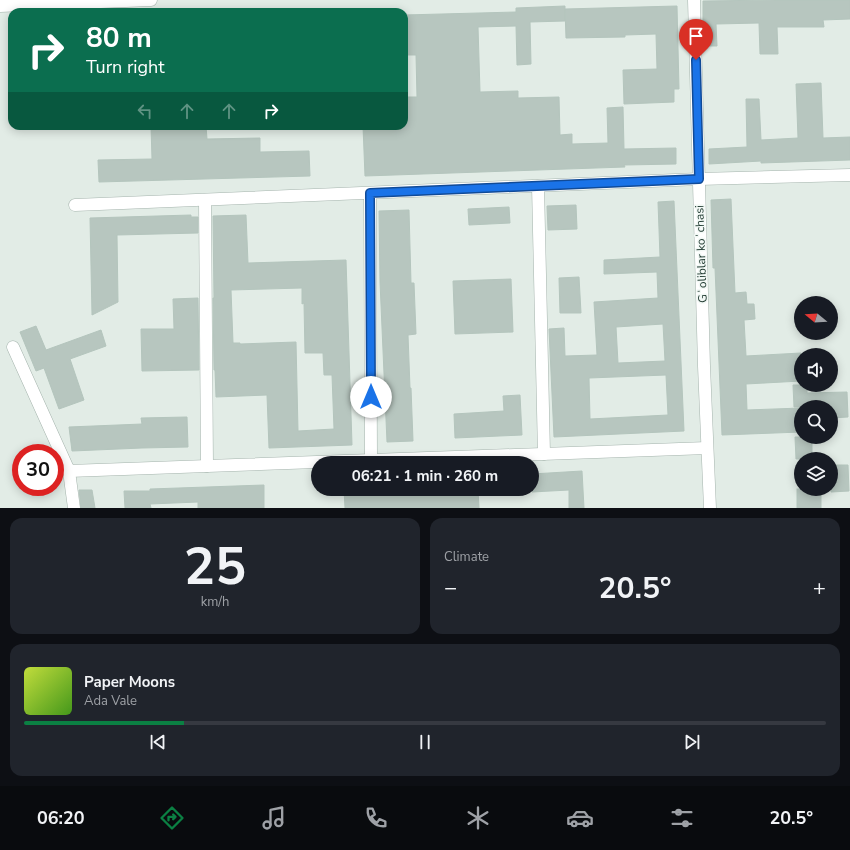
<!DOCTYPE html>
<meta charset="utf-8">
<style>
:root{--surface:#171b24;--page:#20242c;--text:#f1f3f6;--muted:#9ea1a6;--line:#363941;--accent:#0b8043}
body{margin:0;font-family:"Nunito Sans",sans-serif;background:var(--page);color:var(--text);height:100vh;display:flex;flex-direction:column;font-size:15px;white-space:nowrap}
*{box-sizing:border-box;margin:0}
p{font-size:13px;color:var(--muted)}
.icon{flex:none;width:22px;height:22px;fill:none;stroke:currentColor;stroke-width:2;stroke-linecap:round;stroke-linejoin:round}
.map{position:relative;height:508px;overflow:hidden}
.panel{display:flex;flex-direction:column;gap:10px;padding:10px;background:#0d0f14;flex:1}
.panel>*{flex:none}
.banner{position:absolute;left:8px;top:8px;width:400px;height:122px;border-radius:12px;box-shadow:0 2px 10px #0003;background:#0b6e4f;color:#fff;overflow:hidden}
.needle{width:26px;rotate:288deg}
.fabs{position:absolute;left:794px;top:296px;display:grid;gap:8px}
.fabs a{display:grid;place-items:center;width:44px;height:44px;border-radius:50%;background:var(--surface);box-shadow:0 2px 10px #0003;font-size:20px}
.speed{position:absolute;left:12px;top:444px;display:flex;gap:8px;font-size:20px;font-weight:700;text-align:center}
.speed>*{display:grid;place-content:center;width:52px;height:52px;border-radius:50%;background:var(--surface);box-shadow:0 2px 10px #0003;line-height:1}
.speed .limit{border:6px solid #d22;background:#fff;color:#111}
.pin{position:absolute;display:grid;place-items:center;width:34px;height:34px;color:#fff;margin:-41px -17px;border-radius:50% 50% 50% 0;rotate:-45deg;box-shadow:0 0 4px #0007}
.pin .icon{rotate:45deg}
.me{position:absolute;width:44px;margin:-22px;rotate:0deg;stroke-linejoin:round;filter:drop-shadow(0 0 3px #0008)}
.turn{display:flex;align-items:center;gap:14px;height:84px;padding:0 12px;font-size:18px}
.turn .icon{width:52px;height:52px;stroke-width:2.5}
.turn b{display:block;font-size:28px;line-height:34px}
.lanes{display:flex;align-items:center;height:38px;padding:0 12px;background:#0003;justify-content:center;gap:20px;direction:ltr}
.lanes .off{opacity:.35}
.big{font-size:30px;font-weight:700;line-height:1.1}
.panel .card{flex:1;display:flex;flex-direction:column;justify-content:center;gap:6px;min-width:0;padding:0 14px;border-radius:12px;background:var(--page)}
.panel .dial{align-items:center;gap:0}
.dial b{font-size:52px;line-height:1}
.song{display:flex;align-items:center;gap:12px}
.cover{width:48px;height:48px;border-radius:6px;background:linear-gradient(135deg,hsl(70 70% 55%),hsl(100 70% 35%))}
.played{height:4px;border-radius:2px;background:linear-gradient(90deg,var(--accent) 20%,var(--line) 20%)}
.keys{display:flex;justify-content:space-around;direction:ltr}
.heat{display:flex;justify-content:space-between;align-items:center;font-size:22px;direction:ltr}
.panel .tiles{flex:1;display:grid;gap:10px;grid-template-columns:1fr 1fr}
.card:last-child{grid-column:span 2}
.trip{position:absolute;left:311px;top:456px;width:228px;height:40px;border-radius:20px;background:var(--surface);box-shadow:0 2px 10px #0003;font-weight:700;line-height:40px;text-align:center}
.dock{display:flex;height:64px;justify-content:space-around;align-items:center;background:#090b0e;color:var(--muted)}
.dock .icon{width:28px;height:28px}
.dock .selected{color:var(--accent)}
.dock b{font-size:18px;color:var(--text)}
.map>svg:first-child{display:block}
.building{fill:#b7c6bf;stroke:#b4c5bd;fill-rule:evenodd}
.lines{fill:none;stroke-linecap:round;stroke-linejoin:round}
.minor-casing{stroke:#a5b4ad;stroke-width:13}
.minor{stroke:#fff;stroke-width:12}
.route-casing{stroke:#114b97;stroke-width:10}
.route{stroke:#1a73e8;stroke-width:7}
.labels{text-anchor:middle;stroke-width:3;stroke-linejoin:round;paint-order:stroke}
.street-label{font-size:12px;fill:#223c33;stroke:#f2f8f5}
</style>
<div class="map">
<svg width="850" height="508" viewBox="0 0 850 508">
<rect width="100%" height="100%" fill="#e2ece6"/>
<g class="building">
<polygon points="776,0 850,0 850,19 823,20 824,27 777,27 778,54 760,54 759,23 716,24 717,46 703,46 703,1"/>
<polygon points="565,6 565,21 530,22 531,64 517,65 516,26 478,27 480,92 518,91 518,98 559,97 560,135 572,134 572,144 608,143 607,108 623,107 624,149 676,148 676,164 624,165 625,167 365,176 363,126 404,126 404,97 417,97 416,55 404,55 404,15 516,12 516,8"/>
<polygon points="677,6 679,89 674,89 674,102 624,104 623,70 657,69 656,34 625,35 625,37 566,38 565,9"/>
<polygon points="821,83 823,138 850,137 850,160 761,163 761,161 709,164 709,149 747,147 746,99 759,99 761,140 798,138 796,84"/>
<polygon points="151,126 206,126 207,139 260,138 260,152 309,151 310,176 99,182 98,160 152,159"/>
<polygon points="731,199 735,293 746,292 747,304 754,304 755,319 744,320 746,356 801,353 801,381 746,384 747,410 801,408 801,432 722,435 715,268 713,268 711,200"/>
<path d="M674,201L684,431L554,437L549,329L564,328L565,356L597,355L594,302L658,298L657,272L604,274V260L660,257L658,202ZM663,324L665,361L618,363L616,327ZM666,375L668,415L590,419L589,378Z"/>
<polygon points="576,205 577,229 548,230 547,206"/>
<polygon points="509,207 510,223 469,225 468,209"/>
<polygon points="409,210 411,283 414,283 416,334 408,335 410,388 411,388 413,441 387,442 380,282 379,211"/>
<polygon points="191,215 191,217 198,217 198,233 117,235 118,302 92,315 90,218"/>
<path d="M246,215L248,263L346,260L352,445L269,448L267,395L216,397L215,370H214L213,298H214L213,216ZM302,288V304L304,303L305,353H323L324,375H332L334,429L298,431L296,342L240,344V343H233L231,290Z"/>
<polygon points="579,277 581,313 560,313 559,278"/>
<polygon points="511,279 513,332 455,334 453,281"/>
<polygon points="198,298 199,370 142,371 141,329 174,329 173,299"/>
<polygon points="36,326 46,350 101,330 106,346 70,359 84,400 59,409 44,368 36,371 20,332"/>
<polygon points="793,385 807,385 807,393 847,392 848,417 831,418 831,407 794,407"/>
<polygon points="520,395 522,435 455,438 454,414 504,411 503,396"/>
<polygon points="187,417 188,447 142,448 72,451 69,427 142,424 141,418"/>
<polygon points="795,437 812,437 812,459 796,459"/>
<polygon points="831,465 848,465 849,491 831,492"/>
<polygon points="582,471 584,508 569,508 569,490 532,492 532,474"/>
<polygon points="264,485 264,508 198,508 198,502 150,504 151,508 125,508 124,491 150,491 150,489"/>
<polygon points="344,489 478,489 479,508 345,508"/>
<rect x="797" y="489" width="24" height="19"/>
<polygon points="79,490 92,490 95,508 81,508"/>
</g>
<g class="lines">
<g class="minor-casing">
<g id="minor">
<polyline points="694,0 704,366 710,508"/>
<polyline points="0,6 151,0"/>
<polyline points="538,186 544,454"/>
<polyline points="370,193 371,460"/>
<polyline points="205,200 207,466"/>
<polyline points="75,205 699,179 850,175"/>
<polyline points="13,347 69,471 707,448"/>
<polyline points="69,471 74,508"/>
</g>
</g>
<use href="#minor" class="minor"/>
</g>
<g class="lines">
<g class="route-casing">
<polyline id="route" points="371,397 370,193 699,179 696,60"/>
</g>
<use href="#route" class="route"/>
</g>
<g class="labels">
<g class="street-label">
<text transform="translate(701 254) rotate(-92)" y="4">Gʻoliblar koʻchasi</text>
</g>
</g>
</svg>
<div class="fabs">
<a><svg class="needle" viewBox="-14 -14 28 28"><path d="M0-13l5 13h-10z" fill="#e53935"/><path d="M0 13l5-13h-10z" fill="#9ea1a6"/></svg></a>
<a><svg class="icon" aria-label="sound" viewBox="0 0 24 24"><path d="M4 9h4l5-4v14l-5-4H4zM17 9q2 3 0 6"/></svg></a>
<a><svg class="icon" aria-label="search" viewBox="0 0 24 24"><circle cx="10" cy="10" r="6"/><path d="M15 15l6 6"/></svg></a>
<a><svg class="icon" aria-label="layers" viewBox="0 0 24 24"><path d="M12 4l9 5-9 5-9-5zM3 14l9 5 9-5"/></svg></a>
</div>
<div class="speed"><div class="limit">30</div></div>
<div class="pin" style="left:696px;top:60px;background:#d93025"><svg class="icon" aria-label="arrive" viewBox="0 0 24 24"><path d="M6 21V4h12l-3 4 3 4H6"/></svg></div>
<svg class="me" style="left:371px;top:397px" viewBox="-20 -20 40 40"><circle r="19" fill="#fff"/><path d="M0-13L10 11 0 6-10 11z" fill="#1a73e8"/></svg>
<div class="trip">06:21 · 1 min · 260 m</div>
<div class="banner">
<div class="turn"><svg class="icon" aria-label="right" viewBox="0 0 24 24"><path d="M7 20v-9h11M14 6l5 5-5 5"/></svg><div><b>80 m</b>Turn right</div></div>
<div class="lanes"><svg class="icon off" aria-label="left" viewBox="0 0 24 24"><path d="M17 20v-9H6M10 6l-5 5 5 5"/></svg><svg class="icon off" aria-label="ahead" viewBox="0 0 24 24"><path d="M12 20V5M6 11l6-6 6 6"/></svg><svg class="icon off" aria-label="ahead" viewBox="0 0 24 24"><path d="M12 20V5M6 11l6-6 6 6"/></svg><svg class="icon" aria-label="right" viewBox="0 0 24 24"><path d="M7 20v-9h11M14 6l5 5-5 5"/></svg></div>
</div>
</div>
<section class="panel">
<div class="tiles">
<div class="card dial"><b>25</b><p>km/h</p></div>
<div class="card"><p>Climate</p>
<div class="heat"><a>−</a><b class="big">20.5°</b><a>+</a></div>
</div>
<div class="card">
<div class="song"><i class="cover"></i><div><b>Paper Moons</b><p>Ada Vale</p></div></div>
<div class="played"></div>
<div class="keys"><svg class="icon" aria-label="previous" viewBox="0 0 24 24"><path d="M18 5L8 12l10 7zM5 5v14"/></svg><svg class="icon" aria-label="pause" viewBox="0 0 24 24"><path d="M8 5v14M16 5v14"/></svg><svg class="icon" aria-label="next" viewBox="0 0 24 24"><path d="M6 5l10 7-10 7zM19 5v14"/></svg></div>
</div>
</div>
</section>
<nav class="dock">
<b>06:20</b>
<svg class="icon selected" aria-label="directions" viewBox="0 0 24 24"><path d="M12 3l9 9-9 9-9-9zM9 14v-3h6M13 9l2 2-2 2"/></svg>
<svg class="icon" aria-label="music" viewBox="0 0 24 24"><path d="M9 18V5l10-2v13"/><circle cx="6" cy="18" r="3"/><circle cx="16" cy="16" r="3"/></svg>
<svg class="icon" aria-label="phone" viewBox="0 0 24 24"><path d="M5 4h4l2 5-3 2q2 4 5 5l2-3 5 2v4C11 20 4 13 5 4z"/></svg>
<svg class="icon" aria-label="climate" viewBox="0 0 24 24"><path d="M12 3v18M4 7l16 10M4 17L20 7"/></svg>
<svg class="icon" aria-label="car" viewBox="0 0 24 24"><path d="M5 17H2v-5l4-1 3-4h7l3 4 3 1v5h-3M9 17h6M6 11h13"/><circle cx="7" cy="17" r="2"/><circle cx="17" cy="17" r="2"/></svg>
<svg class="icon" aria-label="filters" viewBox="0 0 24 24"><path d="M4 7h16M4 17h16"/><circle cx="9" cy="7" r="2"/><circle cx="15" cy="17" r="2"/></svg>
<b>20.5°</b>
</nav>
